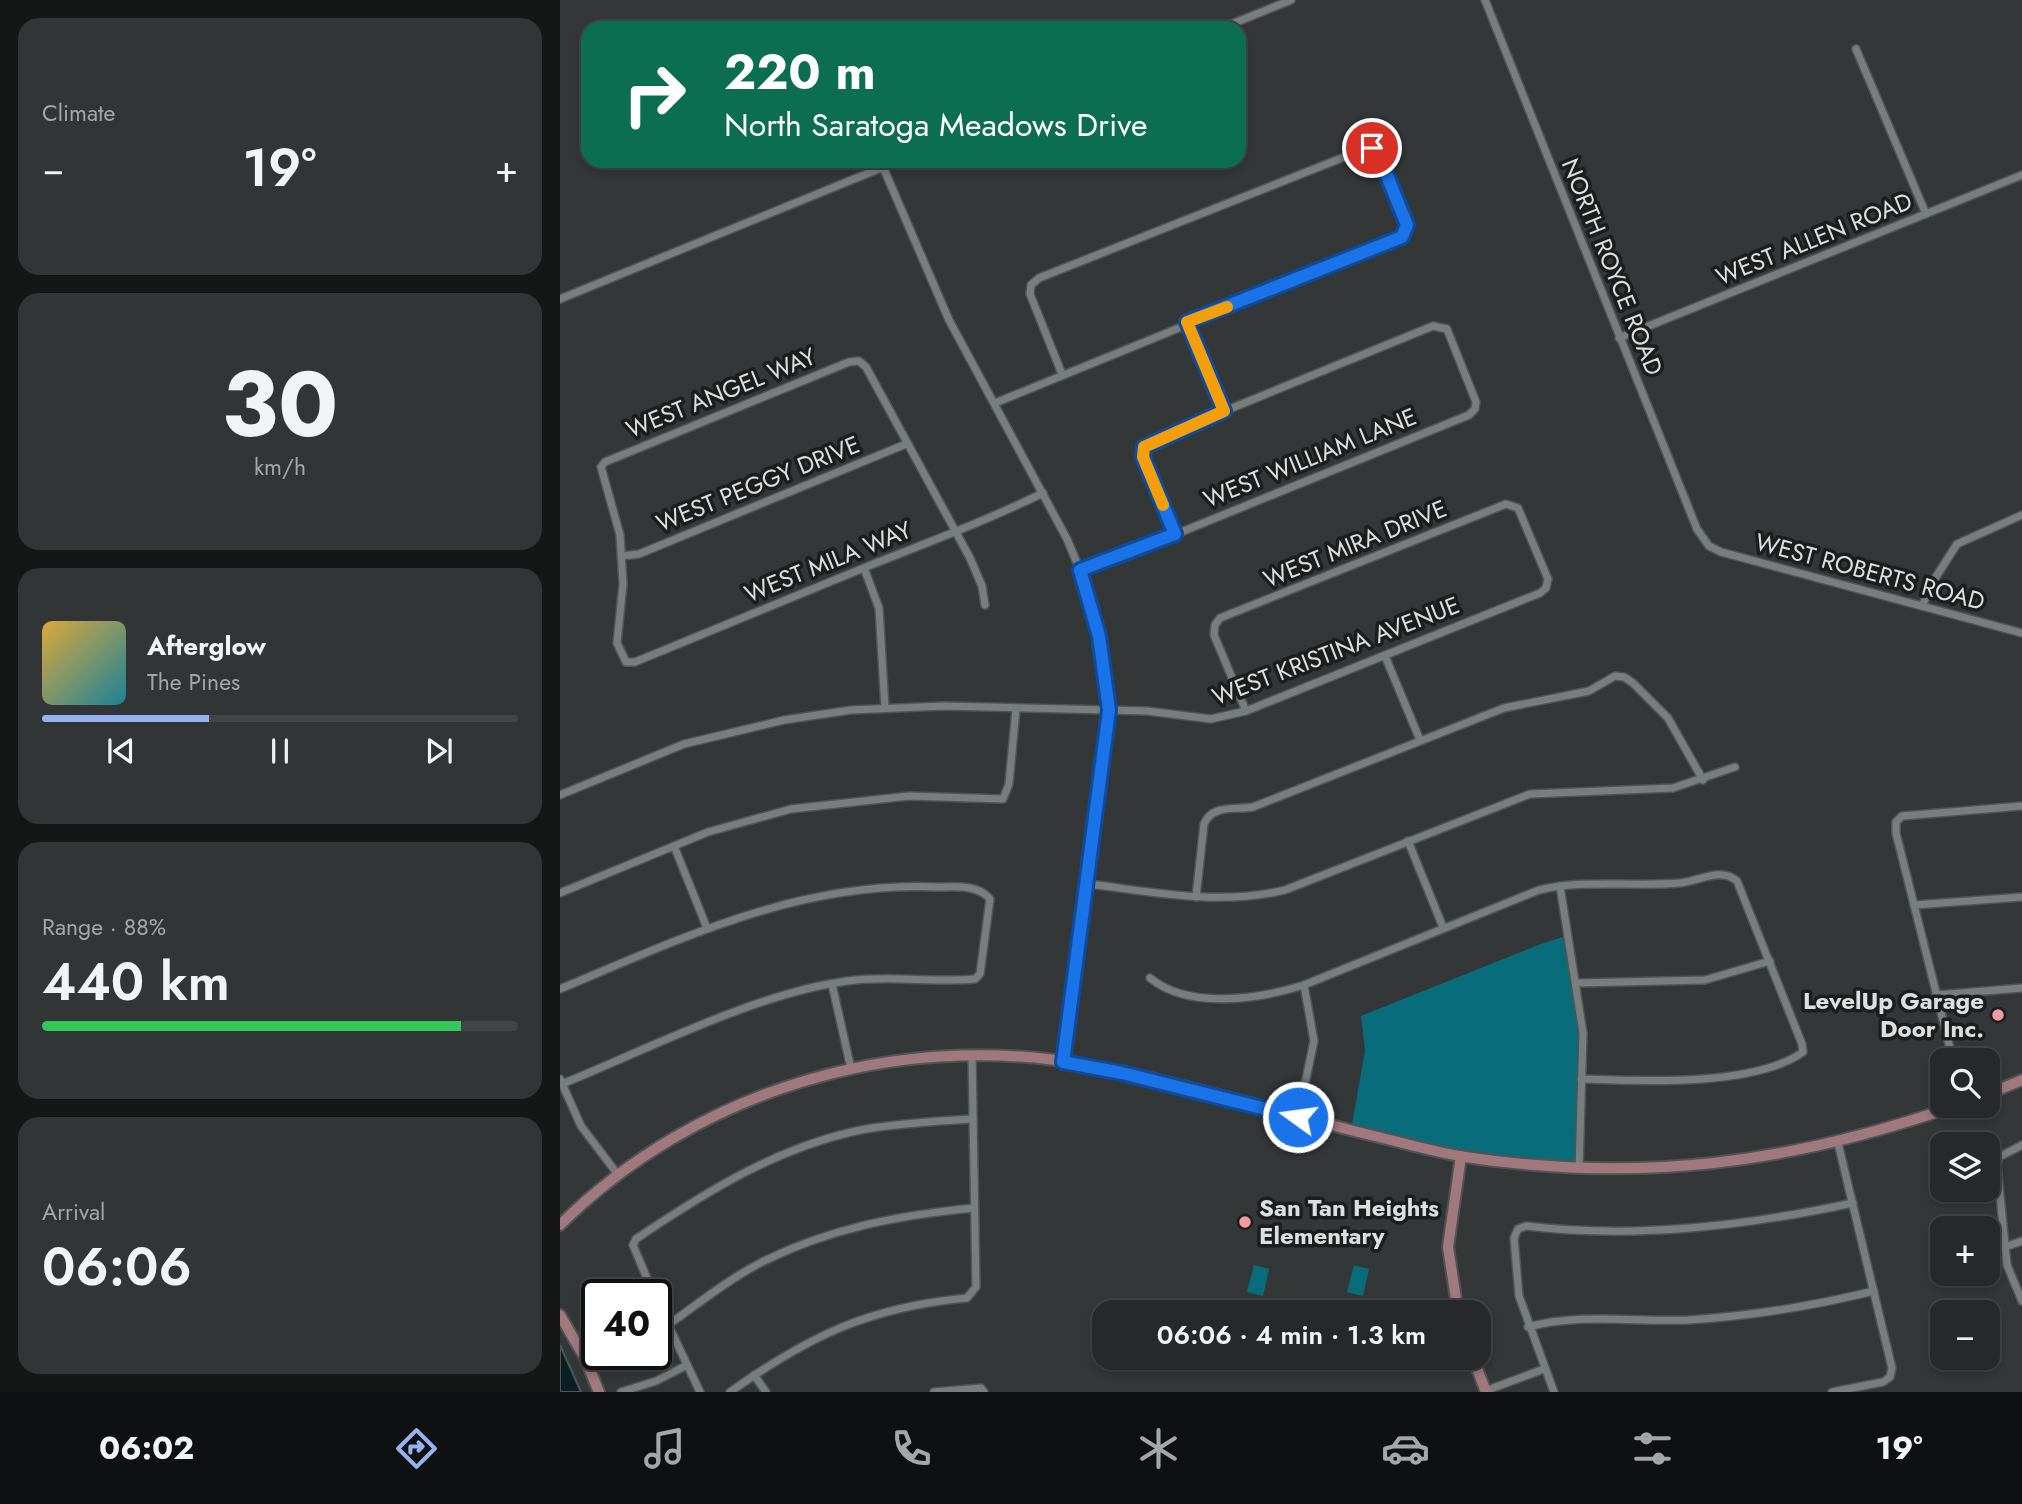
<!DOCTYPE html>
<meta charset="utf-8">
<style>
:root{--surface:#26292a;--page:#323536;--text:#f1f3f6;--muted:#a4a6a8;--line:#424547;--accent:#95b2f1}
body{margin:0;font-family:Jost,sans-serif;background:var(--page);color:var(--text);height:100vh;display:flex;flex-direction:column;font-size:26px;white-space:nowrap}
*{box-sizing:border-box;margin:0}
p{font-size:23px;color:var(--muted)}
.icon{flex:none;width:38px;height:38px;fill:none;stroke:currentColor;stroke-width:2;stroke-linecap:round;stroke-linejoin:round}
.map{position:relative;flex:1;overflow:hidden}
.panel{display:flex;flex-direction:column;gap:18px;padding:18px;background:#151717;width:560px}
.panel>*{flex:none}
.top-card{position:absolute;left:21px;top:21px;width:665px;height:147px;border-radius:21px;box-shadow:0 4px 10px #0003,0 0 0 2px var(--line);background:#0b6e4f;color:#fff;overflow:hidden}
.tools{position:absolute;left:1370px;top:1048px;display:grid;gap:14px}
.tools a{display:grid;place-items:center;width:70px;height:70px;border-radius:14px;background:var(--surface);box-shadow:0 4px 10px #0003,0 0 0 2px var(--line);font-size:35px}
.speed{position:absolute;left:21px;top:1279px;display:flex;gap:14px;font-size:35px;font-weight:700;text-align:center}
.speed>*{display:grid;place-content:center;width:91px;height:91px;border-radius:50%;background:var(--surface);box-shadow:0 4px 10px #0003,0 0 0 2px var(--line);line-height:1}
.speed .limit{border:4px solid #111;border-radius:10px;background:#fff;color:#111}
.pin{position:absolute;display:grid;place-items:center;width:60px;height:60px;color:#fff;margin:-30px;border:4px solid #fff;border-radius:50%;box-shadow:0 2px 7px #0007}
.me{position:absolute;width:77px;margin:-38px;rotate:284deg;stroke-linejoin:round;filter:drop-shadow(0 0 5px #0008)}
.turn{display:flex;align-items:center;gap:24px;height:147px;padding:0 28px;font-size:32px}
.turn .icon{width:91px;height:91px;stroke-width:2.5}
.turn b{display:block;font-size:49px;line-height:60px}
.big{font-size:52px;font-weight:600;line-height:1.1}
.panel .tile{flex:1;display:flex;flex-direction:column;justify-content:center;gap:10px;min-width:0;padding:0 24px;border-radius:21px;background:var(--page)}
.panel .dial{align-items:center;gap:0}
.dial b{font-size:91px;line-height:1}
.song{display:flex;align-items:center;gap:21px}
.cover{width:84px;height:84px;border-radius:10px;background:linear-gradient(135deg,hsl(40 70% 55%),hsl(190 70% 35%))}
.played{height:7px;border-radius:4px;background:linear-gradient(90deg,var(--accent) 35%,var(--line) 35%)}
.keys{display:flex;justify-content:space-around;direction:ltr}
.heat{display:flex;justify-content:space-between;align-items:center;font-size:38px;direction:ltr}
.charge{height:10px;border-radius:5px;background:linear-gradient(90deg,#34c759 88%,var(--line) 0)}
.trip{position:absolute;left:532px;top:1300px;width:399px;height:70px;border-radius:21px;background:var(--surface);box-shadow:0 4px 10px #0003,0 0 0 2px var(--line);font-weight:600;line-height:70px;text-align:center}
.dock{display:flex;height:112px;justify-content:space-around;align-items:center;background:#0f1011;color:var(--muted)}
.dock .icon{width:49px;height:49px}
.dock .current{color:var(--accent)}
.dock b{font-size:32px;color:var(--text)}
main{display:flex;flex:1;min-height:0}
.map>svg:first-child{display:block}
.green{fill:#096c7b}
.water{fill:#0c1e21;stroke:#4a585a;stroke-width:2}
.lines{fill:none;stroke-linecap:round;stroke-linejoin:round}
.street-casing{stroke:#515455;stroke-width:10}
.secondary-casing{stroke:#515455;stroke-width:14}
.street{stroke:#787d7e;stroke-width:7}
.secondary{stroke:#a0787d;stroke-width:10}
.route-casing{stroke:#114b97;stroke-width:18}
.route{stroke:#1a73e8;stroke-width:12}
.slow{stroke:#f59e0b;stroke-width:12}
.poi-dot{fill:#f49b9f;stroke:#1c1e1e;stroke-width:2.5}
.labels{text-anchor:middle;stroke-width:7;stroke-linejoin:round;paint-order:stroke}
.street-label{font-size:24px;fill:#dcdedf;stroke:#1c1e1e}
.poi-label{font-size:24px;font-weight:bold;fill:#dcdedf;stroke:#1c1e1e;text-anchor:end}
</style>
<main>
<section class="panel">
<div class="tile"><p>Climate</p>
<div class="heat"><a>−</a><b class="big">19°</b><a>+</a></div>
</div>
<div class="tile dial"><b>30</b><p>km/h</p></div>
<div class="tile">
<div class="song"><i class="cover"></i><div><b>Afterglow</b><p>The Pines</p></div></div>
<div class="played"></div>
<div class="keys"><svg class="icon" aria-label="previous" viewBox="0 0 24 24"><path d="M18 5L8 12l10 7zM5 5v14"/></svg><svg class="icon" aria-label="pause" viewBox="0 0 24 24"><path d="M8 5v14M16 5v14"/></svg><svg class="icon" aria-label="next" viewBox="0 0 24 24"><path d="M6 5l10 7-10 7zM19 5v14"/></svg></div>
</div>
<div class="tile"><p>Range · 88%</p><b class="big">440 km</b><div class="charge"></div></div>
<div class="tile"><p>Arrival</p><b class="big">06:06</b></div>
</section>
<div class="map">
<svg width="1462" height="1392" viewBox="0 0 1462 1392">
<rect width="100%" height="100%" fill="#333738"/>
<g class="green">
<polygon points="1009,935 1021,1013 1019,1169 961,1164 791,1130 805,1051 801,1016 981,944"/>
<polygon points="694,1265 709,1269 703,1296 687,1292"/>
<polygon points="794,1265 809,1269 803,1296 787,1292"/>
</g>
<polygon class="water" points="0,1345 21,1392 0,1392"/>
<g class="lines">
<g class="street-casing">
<g id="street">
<polyline points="925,0 1137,529 1149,546 1161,552 1462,633"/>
<polyline points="662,28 731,0"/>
<polyline points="1296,49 1366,214"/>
<path d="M323,167L389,320L507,539C534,600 551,668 547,735L503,1062"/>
<polyline points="0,299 338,161"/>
<polyline points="627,322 664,411"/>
<polyline points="1059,338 1462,175"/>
<polyline points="435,403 842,237 847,225 817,151 807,148 479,278 471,285 470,294 502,374"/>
<polyline points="62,556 79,554 346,444"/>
<polyline points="304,568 319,608 325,708"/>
<polyline points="520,570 567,554 909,415 915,409 916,402 887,329 873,326 591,441 584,447 583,457 615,534"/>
<path d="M425,605L422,586L410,558L306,367L299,361L289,362L45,462L41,467L60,535L63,584L57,643L66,662H75C154,630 232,597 311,565C369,542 428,520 483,493"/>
<polyline points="1362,606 1374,580 1397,544 1462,515"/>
<polyline points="825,656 860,740"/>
<polyline points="0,795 124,744 224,720 291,710 384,706 587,711 651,719 686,711 980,593 986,588 988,579 958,508 946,504 660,618 655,625 654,635 686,711"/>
<polyline points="848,841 883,927"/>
<polyline points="114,846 147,928"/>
<path d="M528,884C595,892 658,906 725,890L970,794L1113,788L1175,767"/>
<polyline points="1000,886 1023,1033 1019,1169"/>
<polyline points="0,893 148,832 231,809 349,796 443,799 449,784 456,709"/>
<path d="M636,897L644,824C652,804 676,810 693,807L944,708L1029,691L1055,676L1064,677L1073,683L1108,718L1143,780"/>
<polyline points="1354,905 1462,897"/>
<path d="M590,978C629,1010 699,999 744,985L979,890C1024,879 1074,887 1120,883C1140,881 1160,867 1177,881L1242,1044L1243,1052C1194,1087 1080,1081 1021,1079"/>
<polyline points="1017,983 1145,980 1210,961"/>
<polyline points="272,984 291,1069"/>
<path d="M0,989C122,938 241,881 376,887C394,887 418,884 430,899L420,974L415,979C373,983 330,975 287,981C197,993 88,1049 2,1084"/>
<polyline points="1376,995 1462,988"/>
<polyline points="1393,1060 1336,833 1336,822 1342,816 1462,806"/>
<polyline points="0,1079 21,1126 59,1176"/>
<polyline points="738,1117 754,1041 744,985"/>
<polyline points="1462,1145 1439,1157 1437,1165 1447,1265 1462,1301"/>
<polyline points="1445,1247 1462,1241"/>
<path d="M94,1295L73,1245L76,1239C147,1191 221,1145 306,1129C342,1123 377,1121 413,1119"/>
<polyline points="96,1299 140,1392"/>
<path d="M108,1325C139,1303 169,1279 202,1262C270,1228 340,1215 414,1208"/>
<path d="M968,1327C1020,1313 1076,1322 1128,1320C1191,1316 1253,1306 1314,1291"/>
<polyline points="194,1375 206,1392"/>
<polyline points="925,1391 984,1369"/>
<polyline points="61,1392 96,1381 127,1365"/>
<path d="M170,1392C249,1336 309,1307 407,1298L416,1287L412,1056"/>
<polyline points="374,1392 421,1388 424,1392"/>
<path d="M994,1392L959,1296L954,1238L958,1229L966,1226C1076,1239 1185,1226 1293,1203"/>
<polyline points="1272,1392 1323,1382 1330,1377 1332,1368 1278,1143"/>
</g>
</g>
<g class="secondary-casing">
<g id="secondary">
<polyline points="1428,1094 1462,1080"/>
<path d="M0,1225C136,1090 338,1030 527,1065C618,1082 708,1109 798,1132C833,1140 869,1151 905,1157C1080,1183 1228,1164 1395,1106"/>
<polyline points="898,1312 888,1247 901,1156"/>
<polyline points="0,1315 25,1358 39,1392"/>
<polyline points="913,1358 926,1392"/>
</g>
</g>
<use href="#street" class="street"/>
<use href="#secondary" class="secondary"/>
</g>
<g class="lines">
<g class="route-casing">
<polyline id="route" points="738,1117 562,1073 503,1062 549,710 539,636 520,570 615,534 583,457 584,447 664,411 627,322 842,237 847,225 817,151 812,148"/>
</g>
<use href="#route" class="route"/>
<polyline class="slow" points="603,505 583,457 584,447 664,411 627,322 667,307"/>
</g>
<g class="poi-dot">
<circle cx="1438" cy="1015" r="7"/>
<circle cx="685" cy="1222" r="7"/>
</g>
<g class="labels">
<g class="street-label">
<text transform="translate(1254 239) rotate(-22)" y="8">WEST ALLEN ROAD</text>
<text transform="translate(1052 267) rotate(68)" y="8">NORTH ROYCE ROAD</text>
<text transform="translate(161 393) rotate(-22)" y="8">WEST ANGEL WAY</text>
<text transform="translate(750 458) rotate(-22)" y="8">WEST WILLIAM LANE</text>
<text transform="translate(198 484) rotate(-22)" y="8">WEST PEGGY DRIVE</text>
<text transform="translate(795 544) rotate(-22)" y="8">WEST MIRA DRIVE</text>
<text transform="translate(268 562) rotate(-22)" y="8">WEST MILA WAY</text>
<text transform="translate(1310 572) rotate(15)" y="8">WEST ROBERTS ROAD</text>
<text transform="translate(776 651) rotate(-21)" y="8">WEST KRISTINA AVENUE</text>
</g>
<g class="poi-label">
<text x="1424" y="1009">LevelUp Garage<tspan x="1424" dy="28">Door Inc.</tspan></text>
<text x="699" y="1216" text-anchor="start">San Tan Heights<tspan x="699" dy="28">Elementary</tspan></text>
</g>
</g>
</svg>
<div class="tools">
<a><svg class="icon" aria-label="search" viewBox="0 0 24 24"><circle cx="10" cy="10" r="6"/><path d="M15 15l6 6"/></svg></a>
<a><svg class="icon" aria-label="layers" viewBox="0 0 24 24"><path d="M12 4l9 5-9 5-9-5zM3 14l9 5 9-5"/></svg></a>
<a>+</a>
<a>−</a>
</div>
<div class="speed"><div class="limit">40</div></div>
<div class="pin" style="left:812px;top:148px;background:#d93025"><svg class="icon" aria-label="arrive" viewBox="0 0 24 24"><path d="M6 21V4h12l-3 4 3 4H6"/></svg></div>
<svg class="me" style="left:738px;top:1117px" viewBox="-20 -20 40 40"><circle r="17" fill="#1a73e8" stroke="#fff" stroke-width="3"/><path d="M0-11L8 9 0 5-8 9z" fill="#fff"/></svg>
<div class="trip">06:06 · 4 min · 1.3 km</div>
<div class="top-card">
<div class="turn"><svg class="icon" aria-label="right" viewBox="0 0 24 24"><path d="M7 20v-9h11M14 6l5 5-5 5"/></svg><div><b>220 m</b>North Saratoga Meadows Drive</div></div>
</div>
</div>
</main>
<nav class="dock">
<b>06:02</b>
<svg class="icon current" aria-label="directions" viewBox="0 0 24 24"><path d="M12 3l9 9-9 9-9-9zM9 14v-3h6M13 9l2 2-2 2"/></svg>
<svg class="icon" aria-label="music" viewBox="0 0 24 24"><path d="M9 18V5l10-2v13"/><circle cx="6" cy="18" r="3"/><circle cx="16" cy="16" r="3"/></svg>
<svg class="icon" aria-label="phone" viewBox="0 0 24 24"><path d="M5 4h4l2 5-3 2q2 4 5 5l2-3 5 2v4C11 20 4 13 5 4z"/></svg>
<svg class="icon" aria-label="climate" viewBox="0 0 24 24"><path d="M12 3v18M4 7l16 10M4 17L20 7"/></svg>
<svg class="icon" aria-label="car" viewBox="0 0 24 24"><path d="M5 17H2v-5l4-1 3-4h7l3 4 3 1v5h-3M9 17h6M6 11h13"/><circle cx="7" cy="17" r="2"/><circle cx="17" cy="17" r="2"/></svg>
<svg class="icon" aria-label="filters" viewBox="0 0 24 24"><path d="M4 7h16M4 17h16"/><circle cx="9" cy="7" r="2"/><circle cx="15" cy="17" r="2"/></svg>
<b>19°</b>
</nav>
